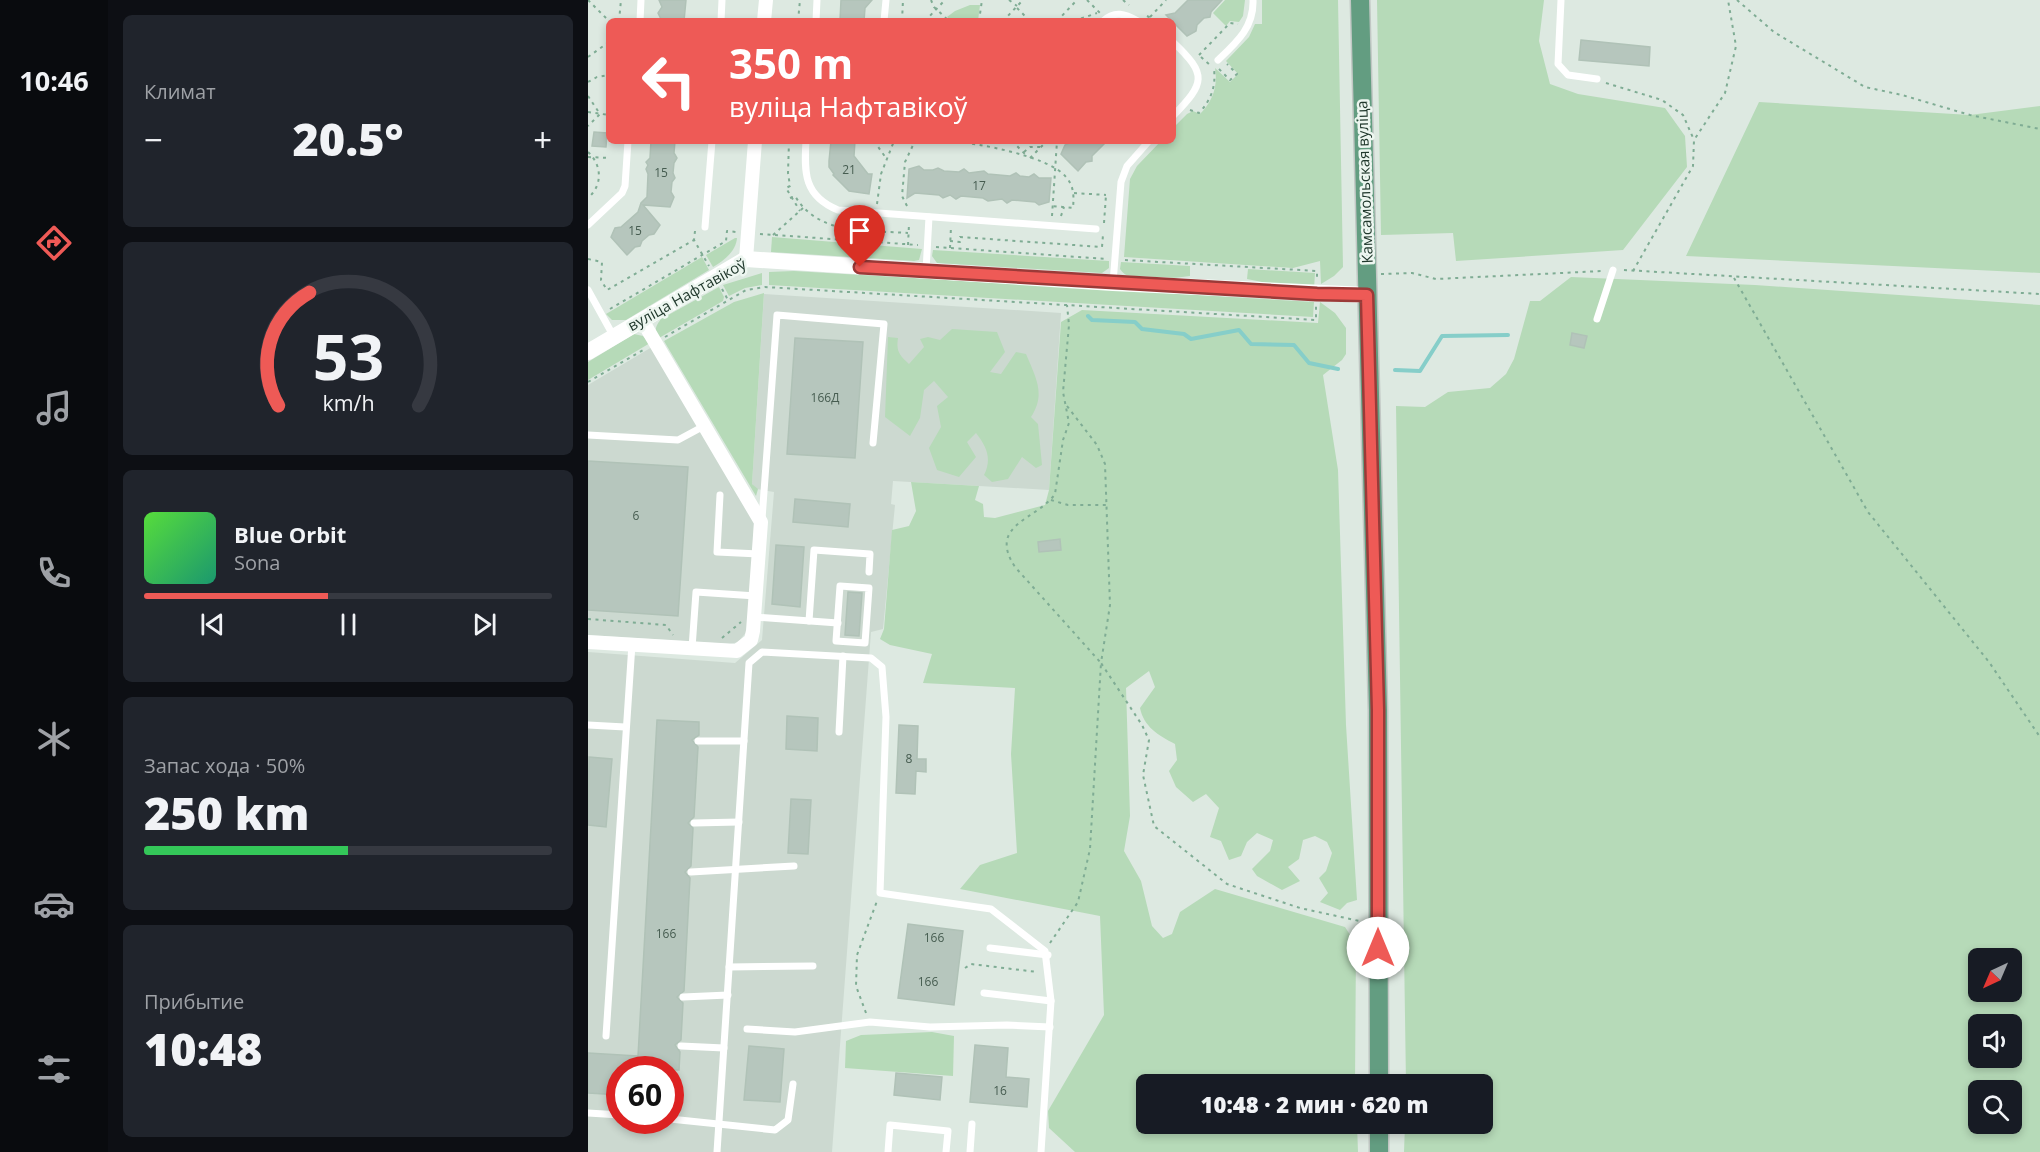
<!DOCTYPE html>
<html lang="ru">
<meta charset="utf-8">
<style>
:root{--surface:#171b24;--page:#20242c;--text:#f1f3f6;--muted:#9ea1a6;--line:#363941;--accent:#ee5a56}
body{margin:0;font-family:"Open Sans",sans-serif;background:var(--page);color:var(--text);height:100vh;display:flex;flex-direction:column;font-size:22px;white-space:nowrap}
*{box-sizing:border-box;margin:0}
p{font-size:20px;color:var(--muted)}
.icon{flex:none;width:33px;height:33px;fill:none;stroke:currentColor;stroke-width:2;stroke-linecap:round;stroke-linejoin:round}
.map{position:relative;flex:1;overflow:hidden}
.sheet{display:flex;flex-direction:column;gap:15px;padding:15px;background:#0d0f14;width:480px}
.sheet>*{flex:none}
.guide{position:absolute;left:18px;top:18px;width:570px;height:126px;border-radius:9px;box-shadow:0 3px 9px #0003;background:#ee5a56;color:#fff;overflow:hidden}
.needle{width:39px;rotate:224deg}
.buttons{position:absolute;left:1380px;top:948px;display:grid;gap:12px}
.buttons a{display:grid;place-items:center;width:54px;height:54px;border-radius:9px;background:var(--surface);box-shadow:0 3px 9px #0003;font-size:30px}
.speed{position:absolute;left:18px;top:1056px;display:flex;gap:12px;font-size:30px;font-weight:700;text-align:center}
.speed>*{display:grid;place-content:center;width:78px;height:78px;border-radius:50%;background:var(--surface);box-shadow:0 3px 9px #0003;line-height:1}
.speed .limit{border:9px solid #d22;background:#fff;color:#111}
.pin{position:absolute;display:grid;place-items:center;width:51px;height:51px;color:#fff;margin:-62px -26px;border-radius:50% 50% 50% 0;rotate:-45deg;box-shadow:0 0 6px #0007}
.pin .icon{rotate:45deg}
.me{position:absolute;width:66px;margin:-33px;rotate:0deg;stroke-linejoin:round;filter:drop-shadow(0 0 4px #0008)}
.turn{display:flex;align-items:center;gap:21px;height:126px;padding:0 24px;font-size:27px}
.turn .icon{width:78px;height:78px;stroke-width:2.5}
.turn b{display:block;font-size:42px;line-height:51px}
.big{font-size:45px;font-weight:800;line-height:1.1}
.sheet .widget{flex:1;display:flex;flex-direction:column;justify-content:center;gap:9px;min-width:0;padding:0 21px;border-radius:9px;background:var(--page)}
.sheet .dial{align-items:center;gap:0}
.dial svg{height:156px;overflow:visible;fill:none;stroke:var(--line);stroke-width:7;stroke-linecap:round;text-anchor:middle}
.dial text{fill:var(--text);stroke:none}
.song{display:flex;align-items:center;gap:18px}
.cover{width:72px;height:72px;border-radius:9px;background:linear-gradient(135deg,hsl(110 70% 55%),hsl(160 70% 35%))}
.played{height:6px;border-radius:3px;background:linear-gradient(90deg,var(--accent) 45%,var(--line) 45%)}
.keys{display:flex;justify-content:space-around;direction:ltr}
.heat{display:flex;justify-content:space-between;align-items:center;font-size:33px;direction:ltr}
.charge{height:9px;border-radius:4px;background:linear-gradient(90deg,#34c759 50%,var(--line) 0)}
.trip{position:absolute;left:548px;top:1074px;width:357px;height:60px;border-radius:9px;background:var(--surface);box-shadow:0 3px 9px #0003;font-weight:800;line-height:60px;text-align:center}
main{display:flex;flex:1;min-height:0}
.dock{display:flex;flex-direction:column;width:108px;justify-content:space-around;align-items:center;background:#090b0e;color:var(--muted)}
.dock .icon{width:42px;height:42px}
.dock .selected{color:var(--accent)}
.dock b{font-size:27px;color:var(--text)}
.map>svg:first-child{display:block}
.built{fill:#ccd9d0;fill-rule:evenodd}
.green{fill:#b6dab8;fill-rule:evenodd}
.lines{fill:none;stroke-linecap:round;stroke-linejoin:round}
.stream{stroke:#86cec9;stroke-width:4}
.building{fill:#b6c6bd;stroke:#b0c2b7;stroke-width:1.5}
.primary-casing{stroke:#c1c7c4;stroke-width:21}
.path{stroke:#7fac94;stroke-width:2;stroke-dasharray:3 4.5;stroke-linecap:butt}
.service{stroke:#fff;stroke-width:7}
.minor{stroke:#fff;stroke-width:14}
.tertiary{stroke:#fff;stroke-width:16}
.primary{stroke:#639d81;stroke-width:18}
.route-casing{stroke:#9b3a38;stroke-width:15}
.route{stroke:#ee5a56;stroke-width:10}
.labels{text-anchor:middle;stroke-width:5;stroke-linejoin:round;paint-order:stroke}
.number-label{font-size:12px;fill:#465c50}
.street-label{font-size:15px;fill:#20382c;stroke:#edf6f0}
</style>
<main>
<nav class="dock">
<b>10:46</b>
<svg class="icon selected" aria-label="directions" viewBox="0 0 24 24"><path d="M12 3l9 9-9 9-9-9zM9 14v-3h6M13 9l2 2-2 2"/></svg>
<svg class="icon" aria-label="music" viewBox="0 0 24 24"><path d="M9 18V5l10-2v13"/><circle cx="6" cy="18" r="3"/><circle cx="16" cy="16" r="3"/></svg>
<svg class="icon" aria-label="phone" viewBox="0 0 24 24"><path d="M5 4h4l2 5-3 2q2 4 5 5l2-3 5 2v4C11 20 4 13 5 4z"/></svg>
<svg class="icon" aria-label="climate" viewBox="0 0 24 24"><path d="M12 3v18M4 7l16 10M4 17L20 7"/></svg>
<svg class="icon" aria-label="car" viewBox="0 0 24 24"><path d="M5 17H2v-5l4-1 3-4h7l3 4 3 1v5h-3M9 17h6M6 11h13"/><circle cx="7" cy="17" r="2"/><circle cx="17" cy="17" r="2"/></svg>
<svg class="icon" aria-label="filters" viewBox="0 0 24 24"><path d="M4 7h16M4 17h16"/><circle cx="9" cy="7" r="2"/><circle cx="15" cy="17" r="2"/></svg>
</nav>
<section class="sheet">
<div class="widget"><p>Климат</p>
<div class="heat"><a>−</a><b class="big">20.5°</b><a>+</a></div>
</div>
<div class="widget dial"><svg viewBox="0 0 100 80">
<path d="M14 69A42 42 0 1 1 86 69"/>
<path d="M14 69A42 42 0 0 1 30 11" stroke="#ee5a56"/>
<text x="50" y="56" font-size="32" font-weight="700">53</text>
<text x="50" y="72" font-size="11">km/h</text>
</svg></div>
<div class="widget">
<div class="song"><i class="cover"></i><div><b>Blue Orbit</b><p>Sona</p></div></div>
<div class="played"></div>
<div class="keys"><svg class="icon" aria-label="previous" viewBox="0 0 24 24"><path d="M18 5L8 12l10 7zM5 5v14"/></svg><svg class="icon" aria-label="pause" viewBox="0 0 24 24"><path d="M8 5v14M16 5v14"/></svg><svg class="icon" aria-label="next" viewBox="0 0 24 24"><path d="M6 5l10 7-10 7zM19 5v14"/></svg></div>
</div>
<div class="widget"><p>Запас хода · 50%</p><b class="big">250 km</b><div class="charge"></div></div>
<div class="widget"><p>Прибытие</p><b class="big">10:48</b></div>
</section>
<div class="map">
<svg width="1452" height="1152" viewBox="0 0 1452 1152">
<rect width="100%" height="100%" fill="#dde9e1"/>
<g class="built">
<path d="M176,294L473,313L461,490L305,481L303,504L307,505L295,629L283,632L244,1152H0V652L147,663L174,640L186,492L169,489L164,484ZM32,1070H82V1120H32Z"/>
<polygon points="64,347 166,521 161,629 150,642 142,644 0,635 0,385"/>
</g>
<g class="green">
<polygon points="637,0 657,0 655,16 651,22 642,21 638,26 625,13"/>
<path d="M674,0H750L755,267L746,276L733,284L732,261L705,268L536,257L542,179L549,166L573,141H585V128L599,114L605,111L612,114C625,101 630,86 627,68L642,82L650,74L638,61L661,37L667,24H674Z"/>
<polygon points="789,0 956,0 951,41 962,84 990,94 1077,108 1097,136 1099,167 1035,250 868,261 865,233 793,235"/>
<polygon points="382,5 392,5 390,21 364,21 359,17 367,11"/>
<polygon points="1171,102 1382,115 1452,106 1452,273 1098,256"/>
<polygon points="184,237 334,249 331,260 326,261 183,252"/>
<path d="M147,238H149C148,251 136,261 125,267L118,255Z"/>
<polygon points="345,250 521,261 521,268 514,273 349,263 344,256"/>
<polygon points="114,257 121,270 38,320 24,320 18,314"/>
<path d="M533,262L602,266V276C584,278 542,286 532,269Z"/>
<polygon points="660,269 727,273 726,289 694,286 659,279"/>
<polygon points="206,271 726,302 725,317 181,285 181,272"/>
<polygon points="174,273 174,285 157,288 141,296 135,285"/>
<path d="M983,277L1167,285L1452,305V1152H816L817,1124H894V1084H818L808,406L837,407L860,392L902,388L918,374L926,359L942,301H952ZM1390,958H1424V992H1390ZM1390,1024H1424V1058H1390ZM1390,1090H1424V1124H1390Z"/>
<path d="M131,287L136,297L135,301L71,338C66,330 67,327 73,319Z"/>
<polygon points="176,293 164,484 170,489 168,496 76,341 146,302"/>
<path d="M732,302L747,313L758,328V354L754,360L735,375L750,470L758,725L769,900L759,903L752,910L732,902L740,893L731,878L738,871L744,853L739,842L727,836L715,840L711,859L700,867L712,881L694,890L669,876L664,869L682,851L685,840L669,833L659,842L653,856L641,860L633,841L622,837L631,808L618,794L605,802L588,787L581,771L589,760L587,744C570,735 556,727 552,708L567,687L561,671L538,688L542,816L536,851L553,881L564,926L575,938L584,934L592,912L627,889L757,927L768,944L767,1084H558V1124H769L770,1152H487L461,1128L460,1111L516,1015L512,916L372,889L392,865L429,853L423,754L427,688L335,683L344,654L302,645L292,639L296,629L304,530L321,526L328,511L323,482L391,486L387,500L395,504L396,517L407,518L457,505L461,490L473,322L494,310L730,323Z"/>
<path d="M364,329L409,332L417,352L402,372L413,374L428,352L438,354C448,378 458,394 443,417L450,424L454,465L448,468L434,457L420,479L404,482L396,475C404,459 399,447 388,433L379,442L388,457L371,477L349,470L341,448L353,427L349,406L360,397L346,381L336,390L332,418L322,436L297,417L300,337L310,338C308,351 311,355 321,364L336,347L332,339L340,337L352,340Z"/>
<polygon points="46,334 55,336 62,343 0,380 0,362"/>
<polygon points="344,1032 366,1036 365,1076 257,1068 258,1041 273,1035"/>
</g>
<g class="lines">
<g class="stream">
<polyline points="500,316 504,320 547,322 554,329 596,334 603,339 651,330 663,344 706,345 721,363 750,369"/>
<polyline points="807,370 832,371 854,336 920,335"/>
</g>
</g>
<g class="building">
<polygon points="71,0 98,0 96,21 74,21 70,13 74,7"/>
<polygon points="253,0 284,0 277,8 276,21 252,21"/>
<polygon points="600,0 634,0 623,12 622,17 616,18 609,25 608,31 599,36 578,15 587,13"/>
<polygon points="993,40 1062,47 1061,66 991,60"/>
<polygon points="6,132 19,133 18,147 4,146"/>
<polygon points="63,141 87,141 86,153 89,158 86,163 85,173 87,178 84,182 83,192 86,197 82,207 55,205 72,225 66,234 61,235 54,241 52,246 47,247 39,255 23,237 27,228 33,227 50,212 53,203 59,197 60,174 58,169 60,165 58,162 62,158"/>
<polygon points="243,141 267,141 266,156 280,174 284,174 281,194 261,191 245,175 246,174 241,167 241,161"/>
<polygon points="485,141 519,141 504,156 504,161 498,162 490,171 473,154 477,145"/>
<polygon points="331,166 336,170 345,170 350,168 356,171 371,172 376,169 381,173 396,171 400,174 422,176 428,173 432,176 441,177 446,174 451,178 463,178 461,202 451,205 447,202 424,200 419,203 414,199 400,201 395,198 373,196 368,199 362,195 355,198 351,195 327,193 319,198 321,169"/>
<polygon points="984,333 999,336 996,348 982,345"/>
<polygon points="207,338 275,342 267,458 199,454"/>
<polygon points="0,461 100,467 90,616 0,610"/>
<polygon points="207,499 262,504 260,527 205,522"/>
<polygon points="472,539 473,550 451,552 450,542"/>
<polygon points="188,545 216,547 212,607 184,604"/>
<polygon points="260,592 274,593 271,636 257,635"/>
<polygon points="199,716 230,718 229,751 198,749"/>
<polygon points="69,720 111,722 111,735 104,740 110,747 106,817 100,823 105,828 103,866 97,872 102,878 96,991 89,997 95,1003 93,1040 87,1045 92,1052 91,1070 32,1070 32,1095 0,1093 0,1053 50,1056"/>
<polygon points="311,725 330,726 329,759 338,759 338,772 328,771 327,794 308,793"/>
<polygon points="1,757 24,759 18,827 0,825"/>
<polygon points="203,799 223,800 220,854 200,853"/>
<polygon points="320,924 375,931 366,1005 310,998"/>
<polygon points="387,1045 420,1048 418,1077 441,1079 439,1107 382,1102"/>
<polygon points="161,1046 196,1049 192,1102 156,1100"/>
<polygon points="308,1073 354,1077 352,1100 306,1095"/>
</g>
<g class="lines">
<g class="primary-casing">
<g id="primary">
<polyline points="772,0 790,710 791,1084"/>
<polyline points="791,1124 791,1152"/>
</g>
</g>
<g class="path">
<polyline points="0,0 21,21"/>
<polyline points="343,0 346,7 361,21"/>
<polyline points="421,0 429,6"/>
<polyline points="499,0 512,13"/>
<polyline points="535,0 541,5"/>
<polyline points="1149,0 1186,32 1277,87 1314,95 1382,115 1452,129"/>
<polyline points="429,8 442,21"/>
<polyline points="559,16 569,21"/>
<polyline points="562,17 578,0"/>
<polyline points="31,21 33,0"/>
<polyline points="210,21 212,0"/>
<polyline points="314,21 315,0"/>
<polyline points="337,21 357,0"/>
<polyline points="391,21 394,0"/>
<polyline points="415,21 435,0"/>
<polyline points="469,21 489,0"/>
<polyline points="486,21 509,13"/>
<polyline points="611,55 642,23 650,24"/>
<polyline points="0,57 21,42"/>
<polyline points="613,57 622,65"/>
<polyline points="631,69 642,80 649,74 639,64"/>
<polyline points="0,82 9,77 21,75"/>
<polyline points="1018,83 1074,100 1095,115 1106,140"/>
<polyline points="0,96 12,114 0,126"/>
<path d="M602,110L611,113C623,100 628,87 626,69"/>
<polyline points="0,112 21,115"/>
<polyline points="201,141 200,173 202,186 198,188 212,211"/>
<polyline points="286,141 298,158"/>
<path d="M362,141C389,143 461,156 478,177C486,186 486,196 485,208L464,206"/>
<polyline points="424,141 439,156"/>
<path d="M0,152C14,165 15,185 0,198"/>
<polyline points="436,152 442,147 452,147"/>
<polyline points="0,157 21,158"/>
<polyline points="442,158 459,141"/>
<polyline points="486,193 518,195"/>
<path d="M202,198L207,196C231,236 279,230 320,233"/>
<polyline points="289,204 293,174 306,141"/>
<polyline points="319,206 314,196 317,162 327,141"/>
<polyline points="464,216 469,141"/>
<polyline points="473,216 476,207"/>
<polyline points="516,223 518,195"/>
<polyline points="107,231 106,240 121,266"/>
<polyline points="172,234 330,245"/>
<polyline points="185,235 215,208"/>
<polyline points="362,241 372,242 372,237 514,247 515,235"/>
<polyline points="320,245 321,224"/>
<polyline points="348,247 519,259"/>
<polyline points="362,248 363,227"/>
<polyline points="0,259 14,262 13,280 19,290 106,240"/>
<polyline points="537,260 729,271 729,280"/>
<polyline points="1036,270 1452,294"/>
<polyline points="1045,271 1105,166 1106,140 1137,93 1148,46 1140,0"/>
<polyline points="793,274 824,273 848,279 1015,271"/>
<polyline points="1146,278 1280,512 1401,662 1452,737"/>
<polyline points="134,289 140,300"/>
<polyline points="22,309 138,241 139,231 148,232"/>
<polyline points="77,337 158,290 177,287 728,320 728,306"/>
<polyline points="0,382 57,349"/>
<polyline points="479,406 509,445 517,464 522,605 513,663 554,725 561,740 555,775 566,826 639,884 712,908 776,922"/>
<polyline points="463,500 480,505 518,505"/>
<polyline points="0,619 78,625 85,635"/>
<polyline points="134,638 153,622"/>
<path d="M462,943L490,902L502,849L513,663L427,567C399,524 449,520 467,494L475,440L481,423L475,392L481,325L479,305"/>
<polyline points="377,968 383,964 449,972"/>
<polyline points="278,1013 268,986 269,955 289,901"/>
</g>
<g class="service">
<polyline points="973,0 970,64 980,75 1009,79"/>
<polyline points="52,21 53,0"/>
<polyline points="133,21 134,0"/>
<polyline points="228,21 229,0"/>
<polyline points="296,21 298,0"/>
<path d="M515,21C527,10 537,14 550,21"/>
<path d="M585,42C620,75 617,83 585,116"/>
<path d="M630,60C649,42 666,27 665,0"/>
<path d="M218,141C216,173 216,196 250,210L508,229"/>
<polyline points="0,225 34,193 37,186 40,141"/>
<polyline points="117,227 124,141"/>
<polyline points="338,271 341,217"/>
<polyline points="525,283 533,182 539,166 561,141"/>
<polyline points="0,290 26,337"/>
<polyline points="1009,319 1025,270"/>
<polyline points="0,435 90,440 116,426"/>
<polyline points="132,495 129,552 171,554"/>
<polyline points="174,519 189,315 296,324 285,443"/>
<polygon points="252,586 281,588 277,643 248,641"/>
<polyline points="166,617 250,623"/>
<polyline points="221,621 226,550 282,554 281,572"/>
<polyline points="104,648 108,592 168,596"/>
<polyline points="0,725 37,727"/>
<polyline points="251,732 255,656"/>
<polyline points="110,741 156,741"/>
<polyline points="106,823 151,822"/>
<polyline points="103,872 206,866"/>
<polyline points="402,948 460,955"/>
<polyline points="141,967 225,966"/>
<polyline points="396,993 463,1001"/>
<polyline points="95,997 140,995"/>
<polyline points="159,1029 207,1032 282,1022 342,1027 419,1025 462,1027"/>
<polyline points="18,1036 44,644"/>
<polyline points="93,1046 136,1048"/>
<polyline points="0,1113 32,1115"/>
<polyline points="82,1119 187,1130 200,1120 205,1084"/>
<polyline points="129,1152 161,663 174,652 283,658 294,667 298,717 292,893 403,909 457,951 463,1001 453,1152"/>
<polyline points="300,1152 302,1125 360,1131 358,1152"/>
<polyline points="382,1152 384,1124"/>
</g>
<g class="minor">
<polyline points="176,21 178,0"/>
<polyline points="158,259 167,141"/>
<polyline points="0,642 149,651 163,640 165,631 173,522 54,320"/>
</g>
<polyline class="tertiary" points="0,352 158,259 525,283 779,295"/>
<use href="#primary" class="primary"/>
</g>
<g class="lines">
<g class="route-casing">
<polyline id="route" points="272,267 729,294 779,295 790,710 790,948"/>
</g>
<use href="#route" class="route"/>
</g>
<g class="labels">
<g class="number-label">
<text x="261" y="174">21</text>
<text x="73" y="177">15</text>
<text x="391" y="190">17</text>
<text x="47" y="235">15</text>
<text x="237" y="402">166Д</text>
<text x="48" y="520">6</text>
<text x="321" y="763">8</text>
<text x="78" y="938">166</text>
<text x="346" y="942">166</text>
<text x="340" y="986">166</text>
<text x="412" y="1095">16</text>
</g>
<g class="street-label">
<text transform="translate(777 182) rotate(-92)" y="5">Камсамольская вуліца</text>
<text transform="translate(99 295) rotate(-29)" y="5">вуліца Нафтавікоў</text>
</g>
</g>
</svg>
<div class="buttons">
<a><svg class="needle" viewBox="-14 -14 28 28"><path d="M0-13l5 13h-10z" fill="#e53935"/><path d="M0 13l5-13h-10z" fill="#9ea1a6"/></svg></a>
<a><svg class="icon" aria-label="sound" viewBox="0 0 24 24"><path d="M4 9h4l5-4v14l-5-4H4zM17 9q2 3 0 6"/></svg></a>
<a><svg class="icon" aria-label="search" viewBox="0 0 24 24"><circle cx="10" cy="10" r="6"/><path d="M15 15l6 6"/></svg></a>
</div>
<div class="speed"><div class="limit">60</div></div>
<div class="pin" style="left:272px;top:267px;background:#d93025"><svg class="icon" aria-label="arrive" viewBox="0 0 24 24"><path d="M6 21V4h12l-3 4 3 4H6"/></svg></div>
<svg class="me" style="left:790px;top:948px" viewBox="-20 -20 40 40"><circle r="19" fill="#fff"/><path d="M0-13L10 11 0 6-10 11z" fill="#ee5a56"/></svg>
<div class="trip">10:48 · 2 мин · 620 m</div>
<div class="guide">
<div class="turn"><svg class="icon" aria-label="left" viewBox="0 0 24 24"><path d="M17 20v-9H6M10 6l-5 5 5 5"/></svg><div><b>350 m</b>вуліца Нафтавікоў</div></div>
</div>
</div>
</main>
